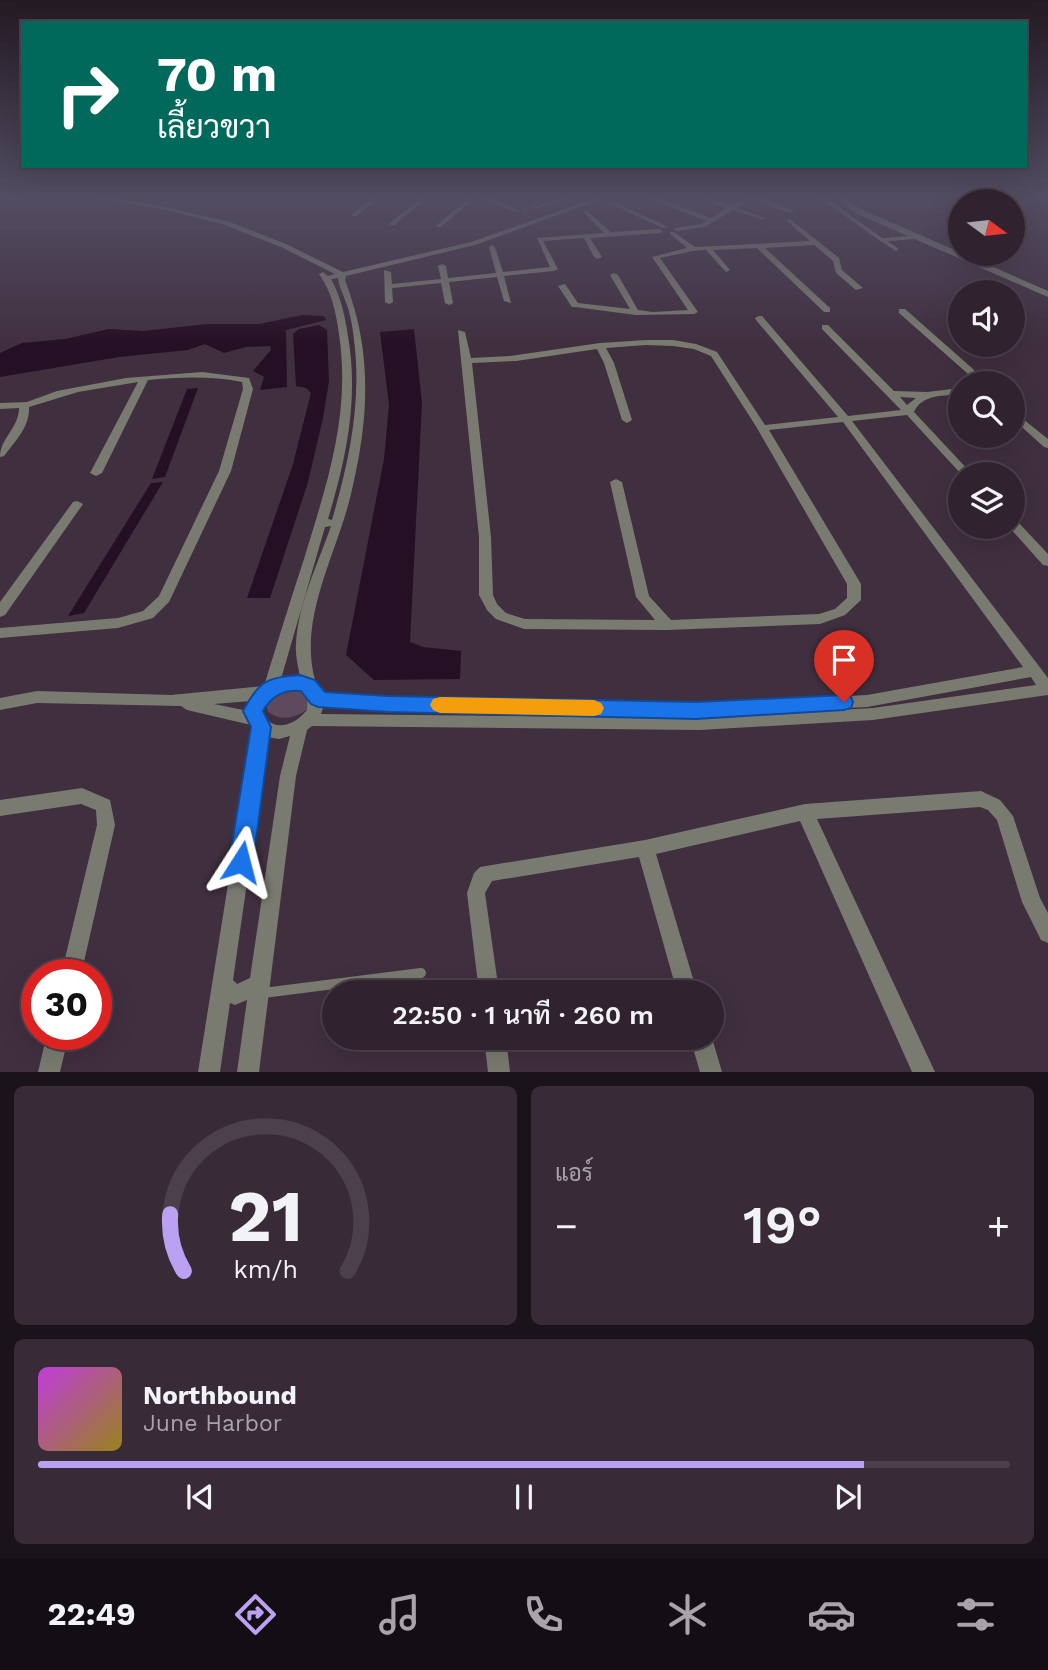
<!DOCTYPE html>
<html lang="th">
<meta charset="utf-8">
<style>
:root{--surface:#30232f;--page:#382b37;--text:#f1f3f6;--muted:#a8a4aa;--line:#4b404b;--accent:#bca0f2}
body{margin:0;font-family:"Work Sans",Sarabun,sans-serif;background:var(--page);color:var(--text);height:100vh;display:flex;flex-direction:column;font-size:26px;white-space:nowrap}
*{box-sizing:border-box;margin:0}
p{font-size:23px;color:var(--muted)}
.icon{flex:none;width:38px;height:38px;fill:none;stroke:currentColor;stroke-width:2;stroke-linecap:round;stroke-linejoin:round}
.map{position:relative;height:1072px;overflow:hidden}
.details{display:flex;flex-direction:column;gap:14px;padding:14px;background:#1a131a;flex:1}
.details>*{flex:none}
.hud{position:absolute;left:21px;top:21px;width:1006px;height:147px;border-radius:0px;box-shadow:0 7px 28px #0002,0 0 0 2px var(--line);background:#00695c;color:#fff;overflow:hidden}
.needle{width:46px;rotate:105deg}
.tools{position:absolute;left:948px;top:189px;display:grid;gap:14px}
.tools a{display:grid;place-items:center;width:77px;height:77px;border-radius:50%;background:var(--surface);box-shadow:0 7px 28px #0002,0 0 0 2px var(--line);font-size:35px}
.speed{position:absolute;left:21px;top:959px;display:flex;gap:14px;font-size:35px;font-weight:700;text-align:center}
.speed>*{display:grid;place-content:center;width:91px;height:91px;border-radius:50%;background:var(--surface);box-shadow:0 7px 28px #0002,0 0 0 2px var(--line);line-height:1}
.speed .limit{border:10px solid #d22;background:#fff;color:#111}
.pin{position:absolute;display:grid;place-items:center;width:60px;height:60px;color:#fff;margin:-72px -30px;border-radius:50% 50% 50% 0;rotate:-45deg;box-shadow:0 0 7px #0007}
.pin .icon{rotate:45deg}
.me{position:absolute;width:77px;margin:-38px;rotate:9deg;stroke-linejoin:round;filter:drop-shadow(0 0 5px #0008)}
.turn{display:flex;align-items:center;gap:24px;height:147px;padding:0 21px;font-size:32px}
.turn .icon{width:91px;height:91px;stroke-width:2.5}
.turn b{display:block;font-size:49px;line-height:60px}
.big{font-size:52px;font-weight:600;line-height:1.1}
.details .card{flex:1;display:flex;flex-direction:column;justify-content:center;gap:10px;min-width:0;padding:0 24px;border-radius:10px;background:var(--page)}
.details .dial{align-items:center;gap:0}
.dial svg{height:182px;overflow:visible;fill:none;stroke:var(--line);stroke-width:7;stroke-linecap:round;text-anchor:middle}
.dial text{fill:var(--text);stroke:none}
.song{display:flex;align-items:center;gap:21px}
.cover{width:84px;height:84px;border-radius:10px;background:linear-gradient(135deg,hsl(290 70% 55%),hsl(50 70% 35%))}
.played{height:7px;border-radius:4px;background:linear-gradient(90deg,var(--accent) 85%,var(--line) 85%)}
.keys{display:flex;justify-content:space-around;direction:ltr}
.heat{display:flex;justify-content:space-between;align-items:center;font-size:38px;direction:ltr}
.details .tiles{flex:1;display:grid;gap:14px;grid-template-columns:1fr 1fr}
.card:last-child{grid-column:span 2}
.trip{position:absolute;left:322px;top:980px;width:402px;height:70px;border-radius:35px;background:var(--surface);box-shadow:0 7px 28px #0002,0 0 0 2px var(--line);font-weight:600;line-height:70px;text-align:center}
.tab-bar{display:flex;height:112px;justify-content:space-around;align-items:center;background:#130e13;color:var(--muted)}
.tab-bar .icon{width:49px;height:49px}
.tab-bar .selected{color:var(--accent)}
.tab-bar b{font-size:32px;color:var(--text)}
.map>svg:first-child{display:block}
.green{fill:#5f4a5d}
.water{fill:#250f24}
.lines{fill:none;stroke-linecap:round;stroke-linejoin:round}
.minor-tunnel{stroke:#5a4958;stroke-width:7;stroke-dasharray:7 3.5;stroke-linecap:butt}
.service-far1{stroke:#7a7b70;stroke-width:3.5}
.service{stroke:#7a7b70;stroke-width:10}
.minor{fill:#7a7b70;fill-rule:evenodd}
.tertiary{fill:#7a7b70;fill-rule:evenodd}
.route{fill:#1a73e8;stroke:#114b97;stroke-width:2}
.slow{fill:#f59e0b}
</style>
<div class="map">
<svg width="1048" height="1072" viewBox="0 0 1048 1072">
<rect width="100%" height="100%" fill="#402f3f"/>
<path class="green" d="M305,681L312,705C300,717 283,723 268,712L265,698Z"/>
<g class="water">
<polygon points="302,315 324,316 326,320 286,330 287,387 260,390 264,377 253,371 271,350 270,346 246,347 224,353 205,344 188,350 119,357 0,377 0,353 22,343 65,339 109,329 143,331 207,324 259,324"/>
<polygon points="319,325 327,330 329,381 323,418 308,482 270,598 247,598 293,464 311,393 306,388 296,386 293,334 299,329"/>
<polygon points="414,329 422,403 410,642 423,647 461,651 460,679 374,680 346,655 384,459 389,405 380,332"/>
<polygon points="198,388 165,477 152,479 187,389"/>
<polygon points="163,482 84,613 68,616 151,483"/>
</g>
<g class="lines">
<g class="minor-tunnel">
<polyline points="606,202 617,205"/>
<polyline points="522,212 534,208"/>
</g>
<g class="service-far1">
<polyline points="819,195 882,240"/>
<polyline points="896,249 882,240 917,237"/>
</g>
<polyline class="service" points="263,993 421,973"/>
<g class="minor">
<path d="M76,195H92L142,202L230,222L286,244L343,272L471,242L604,195H613L475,245L346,276L345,280C373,353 369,419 351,494C337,554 298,617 315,680C316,685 320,689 323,693L388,698L696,704L867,695L1023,667L843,422L769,430L861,584V600L845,615L820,624L667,630L524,629L496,619L487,610L479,595V537L458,330L465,332L471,358L510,356L600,343L646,340H673L696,344L717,352L765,425L838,417L756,320L755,318L759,316H762L848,416L901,410L822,329V325H828L894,391L927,392L961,388V394C944,396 922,394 914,412L972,474H961L907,415L852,421L1048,678V695L873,720L700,730L312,726L307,730L296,776L259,1072H237L247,1000L235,1005L230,1003L220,1072H198L253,728L251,725L187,710L181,706L37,703L0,710V698L37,691L171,695L264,686C277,644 290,601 304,559C327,483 351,415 339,334C336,313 332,292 319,274L323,272L328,276L335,274L281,247L225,225L171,211ZM338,278C339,288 345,298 348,308C351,318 353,329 354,340C362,401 349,462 332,520L328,519C346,459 359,400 348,336C345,316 341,297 331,279ZM646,345L673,346L694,349L711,356L757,428L847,584V598L835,609L819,614L671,620L649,596L622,482L616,479L610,482L636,597L655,620L525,619L506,613L497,604L493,595L491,537L472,363L516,361L597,349L604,363L622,420L627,423L632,420L614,363L606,348ZM900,397L916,398L907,405ZM331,526C318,564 298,603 296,644C295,655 298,666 300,677L290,676L281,679L325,527ZM1031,677L1036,685L873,708L700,718L321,714L324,705L388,710L696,716L867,707ZM290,688L301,689L308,695L307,710C276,748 236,705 290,688ZM251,701L248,711L214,704ZM290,736L280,776L250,978L237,984L233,980L268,737L279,739Z"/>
<polygon points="377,195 384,195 356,216 352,216 352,214"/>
<polygon points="424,195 431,195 394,225 390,225 390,223"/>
<polygon points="472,195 481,195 521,211 516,212 476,197 441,227 437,227 437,225"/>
<polygon points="570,195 579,195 536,209 531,208"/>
<polygon points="641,195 649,195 711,218 727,208 694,195 703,195 732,206 746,197 744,195 756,195 795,212 790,213 751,199 737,208 764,218 764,220 733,210 705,227 677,231 674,229 675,228 701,224 706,221"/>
<polygon points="615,204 619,204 668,227 663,228 615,206"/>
<polygon points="586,210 611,232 660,229 663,231 660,233 590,238 602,257 598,259 594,257 584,238 543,241 558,269 554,271 504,276 511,303 504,301 497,277 449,282 453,303 449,305 445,303 441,283 392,288 393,302 389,304 385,302 384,270 391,272 392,284 441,279 438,266 442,264 446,266 448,278 496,273 489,247 492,245 495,247 503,272 550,267 537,238 604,233 584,213"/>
<polygon points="790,219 839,258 842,270 863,288 856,290 836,273 833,261 814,245 765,248 830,308 830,312 824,312 757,248 713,250 730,270 726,272 706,250 693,251 660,258 698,312 694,314 636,315 575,307 572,307 558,286 565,284 578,303 630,309 610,275 614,273 618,275 638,310 653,312 688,310 652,257 687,248 670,234 670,232 674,232 695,247 810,241 788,222 787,221"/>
<polygon points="899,309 905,309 973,369 983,383 973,383 967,373 899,313"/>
<path d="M202,372L249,378L253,389L231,471L169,602L153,618L118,628L0,638V628L118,618L143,611L159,596L219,471L243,389L242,382C211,376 179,377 148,380L102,473L96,476L90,473L138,382L78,392L29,407C30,427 15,441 4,456L0,457C0,438 19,428 19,408L0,409V403L27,402L57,391L126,378Z"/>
<polygon points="1013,411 1048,439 1048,448 1044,447 1013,419"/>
<polygon points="77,501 83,504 5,615 0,617 0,602 73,502"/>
<polygon points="1013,520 1017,521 1048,554 1048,566 1043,565 1009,527 1013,527"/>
<polygon points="82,788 110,800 115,825 81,975 61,975 97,825 96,810 81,804 0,816 0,800"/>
<polygon points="981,791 1000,800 1013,816 1040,898 1048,913 1048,943 1041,940 1022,902 997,820 988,810 980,807 817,819 935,1072 912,1072 800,821 656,854 697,992 677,992 639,857 492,881 485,893 499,992 479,992 467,893 474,873 480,867 645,840 805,804"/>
<polygon points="47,1034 69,1034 60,1072 38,1072"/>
<polygon points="484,1038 506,1038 510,1072 488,1072"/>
<polygon points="690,1038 712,1038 722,1072 700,1072"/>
</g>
<polygon class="tertiary" points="839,195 845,195 849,201 861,209 1048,291 1048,297 855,213 844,203"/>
</g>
<linearGradient id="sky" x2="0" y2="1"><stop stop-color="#231a23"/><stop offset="0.57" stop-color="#534d63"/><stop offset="1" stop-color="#534d63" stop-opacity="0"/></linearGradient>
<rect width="1048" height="345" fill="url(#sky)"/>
<path class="route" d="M300,675L315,680L325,692L388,696L696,702L844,695L851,697L853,702L851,708L844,710L696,719L388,712L318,707L311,704L301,691C284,689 272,695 263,711L271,727L253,862L250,870L241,873L233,870L229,862L251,727L243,711C259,681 267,677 300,675Z"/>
<polygon class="slow" points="440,697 594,700 601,703 604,708 601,714 594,716 440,713 433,710 430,705 433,699"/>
</svg>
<div class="tools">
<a><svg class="needle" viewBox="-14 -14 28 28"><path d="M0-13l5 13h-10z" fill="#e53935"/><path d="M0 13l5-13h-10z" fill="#a8a4aa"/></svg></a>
<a><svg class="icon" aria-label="sound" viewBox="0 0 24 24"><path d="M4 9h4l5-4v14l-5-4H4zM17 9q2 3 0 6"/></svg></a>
<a><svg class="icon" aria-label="search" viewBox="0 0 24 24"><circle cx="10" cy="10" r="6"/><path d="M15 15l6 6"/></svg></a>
<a><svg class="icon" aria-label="layers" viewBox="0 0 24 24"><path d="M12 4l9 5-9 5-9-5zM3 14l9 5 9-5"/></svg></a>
</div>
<div class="speed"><div class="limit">30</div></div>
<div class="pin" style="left:844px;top:702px;background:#d93025"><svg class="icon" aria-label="arrive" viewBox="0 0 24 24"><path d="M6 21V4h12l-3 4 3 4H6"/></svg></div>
<svg class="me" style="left:241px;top:862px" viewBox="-20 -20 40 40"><path d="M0-17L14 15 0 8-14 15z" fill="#1a73e8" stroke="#fff" stroke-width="4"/></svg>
<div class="trip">22:50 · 1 นาที · 260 m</div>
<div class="hud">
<div class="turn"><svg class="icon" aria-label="right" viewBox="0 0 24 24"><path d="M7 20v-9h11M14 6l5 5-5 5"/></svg><div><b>70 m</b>เลี้ยวขวา</div></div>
</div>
</div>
<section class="details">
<div class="tiles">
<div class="card dial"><svg viewBox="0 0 100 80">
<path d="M14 69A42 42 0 1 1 86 69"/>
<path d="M14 69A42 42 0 0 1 8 44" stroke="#bca0f2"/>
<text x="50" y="56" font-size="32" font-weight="700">21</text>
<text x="50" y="72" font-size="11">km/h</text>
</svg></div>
<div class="card"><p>แอร์</p>
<div class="heat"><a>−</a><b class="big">19°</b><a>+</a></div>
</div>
<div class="card">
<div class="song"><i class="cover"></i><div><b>Northbound</b><p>June Harbor</p></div></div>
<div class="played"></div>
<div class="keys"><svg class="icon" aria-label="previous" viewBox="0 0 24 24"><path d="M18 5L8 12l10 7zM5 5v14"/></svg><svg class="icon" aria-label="pause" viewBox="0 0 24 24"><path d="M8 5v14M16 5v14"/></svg><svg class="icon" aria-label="next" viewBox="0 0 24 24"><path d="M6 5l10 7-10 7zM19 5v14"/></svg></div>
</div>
</div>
</section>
<nav class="tab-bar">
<b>22:49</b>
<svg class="icon selected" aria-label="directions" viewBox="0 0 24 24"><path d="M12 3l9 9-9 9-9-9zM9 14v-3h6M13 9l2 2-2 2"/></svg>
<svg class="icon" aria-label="music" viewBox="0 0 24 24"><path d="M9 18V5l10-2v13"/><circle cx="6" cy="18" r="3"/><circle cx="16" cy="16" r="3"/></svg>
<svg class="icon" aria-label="phone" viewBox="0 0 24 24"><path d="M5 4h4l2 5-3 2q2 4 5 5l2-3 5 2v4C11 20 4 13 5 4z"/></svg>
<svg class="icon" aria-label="climate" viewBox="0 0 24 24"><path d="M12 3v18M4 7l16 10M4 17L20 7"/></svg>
<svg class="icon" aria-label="car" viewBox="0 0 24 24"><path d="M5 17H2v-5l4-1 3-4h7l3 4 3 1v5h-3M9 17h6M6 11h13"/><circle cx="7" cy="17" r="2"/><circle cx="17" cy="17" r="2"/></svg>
<svg class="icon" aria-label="filters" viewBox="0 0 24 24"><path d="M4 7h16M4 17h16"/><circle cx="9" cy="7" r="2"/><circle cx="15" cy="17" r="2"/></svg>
</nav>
